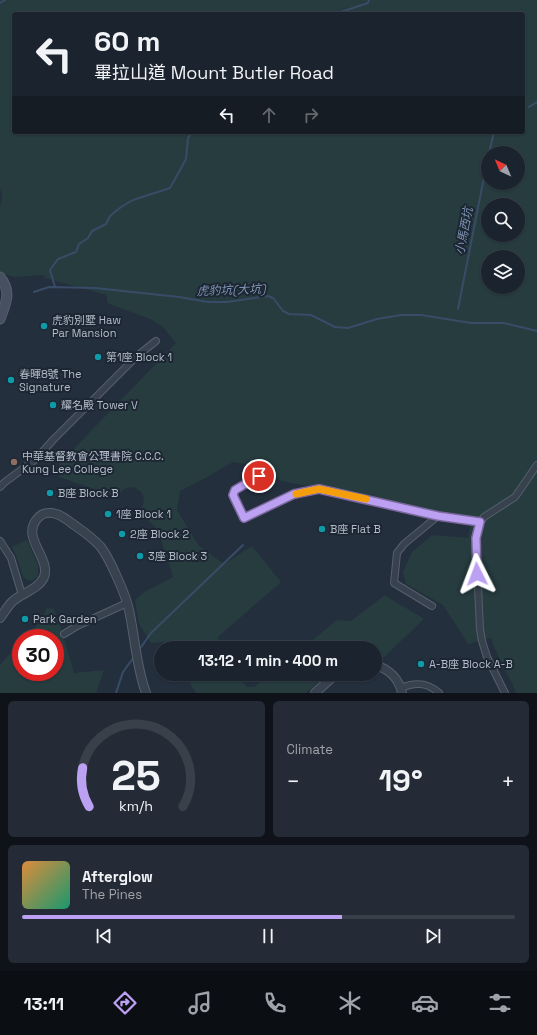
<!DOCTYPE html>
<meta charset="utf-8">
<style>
:root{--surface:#1b232e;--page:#242b36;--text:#f1f3f6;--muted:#a0a4aa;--line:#39404a;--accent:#bca0f2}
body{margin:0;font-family:"Space Grotesk","Noto Sans TC",sans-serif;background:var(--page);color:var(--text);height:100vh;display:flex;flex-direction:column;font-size:15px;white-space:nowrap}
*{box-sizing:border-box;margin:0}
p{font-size:13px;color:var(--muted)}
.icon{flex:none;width:22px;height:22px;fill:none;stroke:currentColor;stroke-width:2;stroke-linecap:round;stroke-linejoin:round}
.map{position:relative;height:693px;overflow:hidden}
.details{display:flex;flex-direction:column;gap:8px;padding:8px;background:#0f1319;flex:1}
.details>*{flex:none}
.banner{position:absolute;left:12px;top:12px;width:513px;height:122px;border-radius:4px;box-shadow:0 1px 3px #0004,0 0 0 1px var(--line);background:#1b232e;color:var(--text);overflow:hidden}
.needle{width:26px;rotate:316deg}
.buttons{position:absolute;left:481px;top:146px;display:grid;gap:8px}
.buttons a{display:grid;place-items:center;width:44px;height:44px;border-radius:50%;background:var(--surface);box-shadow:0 1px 3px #0004,0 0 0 1px var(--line);font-size:20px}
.speed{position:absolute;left:12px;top:629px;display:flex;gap:8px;font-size:20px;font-weight:700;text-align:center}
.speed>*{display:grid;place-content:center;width:52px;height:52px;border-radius:50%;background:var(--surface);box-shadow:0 1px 3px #0004,0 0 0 1px var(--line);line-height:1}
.speed .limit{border:6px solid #d22;background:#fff;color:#111}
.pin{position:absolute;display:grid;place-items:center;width:34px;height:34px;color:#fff;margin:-17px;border:2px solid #fff;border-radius:50%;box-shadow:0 1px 4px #0007}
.me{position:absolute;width:44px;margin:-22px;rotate:357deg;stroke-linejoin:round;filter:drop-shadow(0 0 3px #0008)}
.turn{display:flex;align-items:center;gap:14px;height:84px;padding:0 16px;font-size:18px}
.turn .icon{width:52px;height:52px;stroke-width:2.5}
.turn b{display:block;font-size:28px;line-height:34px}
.lanes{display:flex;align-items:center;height:38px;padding:0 16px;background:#0003;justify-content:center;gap:20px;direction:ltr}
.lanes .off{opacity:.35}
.big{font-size:30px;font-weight:600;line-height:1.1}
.details .widget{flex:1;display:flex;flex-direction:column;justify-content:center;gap:6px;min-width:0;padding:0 14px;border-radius:6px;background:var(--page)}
.details .dial{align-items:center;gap:0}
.dial svg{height:104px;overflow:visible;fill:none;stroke:var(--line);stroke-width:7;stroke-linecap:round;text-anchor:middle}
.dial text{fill:var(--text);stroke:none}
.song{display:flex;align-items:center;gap:12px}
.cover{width:48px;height:48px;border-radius:6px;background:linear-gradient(135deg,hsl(30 70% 55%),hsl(160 70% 35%))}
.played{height:4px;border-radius:2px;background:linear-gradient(90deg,var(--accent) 65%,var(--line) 65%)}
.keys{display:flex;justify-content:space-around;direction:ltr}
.heat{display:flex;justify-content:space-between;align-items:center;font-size:22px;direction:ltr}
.details .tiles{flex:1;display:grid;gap:8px;grid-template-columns:1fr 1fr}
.widget:last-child{grid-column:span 2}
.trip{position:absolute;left:154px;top:641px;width:228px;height:40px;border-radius:20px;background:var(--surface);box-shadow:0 1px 3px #0004,0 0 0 1px var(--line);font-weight:600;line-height:40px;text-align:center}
.tab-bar{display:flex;height:64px;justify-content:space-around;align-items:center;background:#0b0e12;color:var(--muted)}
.tab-bar .icon{width:28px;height:28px}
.tab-bar .active{color:var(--accent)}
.tab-bar b{font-size:18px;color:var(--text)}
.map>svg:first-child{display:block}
.green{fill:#263c3f;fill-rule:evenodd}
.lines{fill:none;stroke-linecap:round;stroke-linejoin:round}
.stream{stroke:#394c67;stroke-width:2}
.minor-casing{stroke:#565f6c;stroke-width:8}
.tertiary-casing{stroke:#565f6c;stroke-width:10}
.secondary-casing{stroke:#565f6c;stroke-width:11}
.minor{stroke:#38414e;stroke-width:6}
.tertiary{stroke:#38414e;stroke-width:8}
.secondary{stroke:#465061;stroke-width:9}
.route-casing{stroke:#7a689d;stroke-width:10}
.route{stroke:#bca0f2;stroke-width:7}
.slow{stroke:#f59e0b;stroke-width:7}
.culture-dot{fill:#0f9aa8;stroke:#1d2633;stroke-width:1.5}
.education-dot{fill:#8d6e63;stroke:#1d2633;stroke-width:1.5}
.labels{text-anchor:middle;stroke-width:4;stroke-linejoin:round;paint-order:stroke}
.poi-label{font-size:11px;fill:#b4bcc9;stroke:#1d2633;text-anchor:start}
.water-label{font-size:12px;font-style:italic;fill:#7c92b1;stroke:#1d2633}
</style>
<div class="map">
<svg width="537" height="693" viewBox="0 0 537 693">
<rect width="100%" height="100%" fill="#242f3e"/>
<g class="green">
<path d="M0,0H537V693H516C509,674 497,658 491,638L468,644L443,605L406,584L403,572L412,552L432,535L468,538L472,520L401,505L323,486L302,485L281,481L265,467L233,462L207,477L180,491L177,510L199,546L224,564L252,546L281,582L218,637L222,648H186L185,644L176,641L151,643L139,624L135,600L144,592L173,577L158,530L139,511C155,493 127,476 118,497L59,477V464L176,343L162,326L150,319L107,303V295L45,278L43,275L15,277L0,273V206C2,200 3,195 0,189ZM14,14H523V132H14ZM488,153H518V183H488ZM488,205H518V235H488ZM488,257H518V287H488Z"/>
<polygon points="27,540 38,565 38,576 32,581 27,580 23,577 17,558 12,547"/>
<path d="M385,595C397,604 411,610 424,619L382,659L375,658V648H303L337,620L351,621Z"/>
<polygon points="47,608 54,609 61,629 74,673 104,670 96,693 0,693 0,665 21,641 21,672 55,672 55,638 24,638 40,622"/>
<polygon points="188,674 235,674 247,687 254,687 271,674 328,674 306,693 196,693 188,680"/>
</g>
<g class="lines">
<g class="stream">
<polyline points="0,3 5,0"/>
<polyline points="335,14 368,3 369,0"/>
<polyline points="529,107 537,102"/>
<polyline points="523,110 524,109"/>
<polyline points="489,153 494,132"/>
<polyline points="55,287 50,270 58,259 76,252 79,244 88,238 92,231 106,224 110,216 121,207 133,200 170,188 186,159 188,138 192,132"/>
<polyline points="34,292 49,287 95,288 179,297 208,302 227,302 268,296 273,298 283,311 289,314 311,315 335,327 348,328 377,319 401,315 421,315 471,323 504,323 537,331"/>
<polyline points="458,309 488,157"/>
<polyline points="139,650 151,633 243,545"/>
<polyline points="116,693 123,672 134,657"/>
</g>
<g class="minor-casing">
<g id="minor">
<polyline points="259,476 235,490 233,495 244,518 294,495 319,489 438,516 480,522"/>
<polyline points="0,487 5,482 36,459 53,440 137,356 156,341"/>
<polyline points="0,541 11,558 22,595"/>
<polyline points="432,606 394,583 397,553 404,544 438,516"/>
<polyline points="64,634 77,626 127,603"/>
<path d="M401,688C415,682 427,682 439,693"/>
<path d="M505,693L487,657L482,641L480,629L476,544C476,533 477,525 484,517L515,497L537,465"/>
</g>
</g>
<g class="tertiary-casing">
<g id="tertiary">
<path d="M0,618C5,612 8,605 13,601C22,593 39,589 44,577C51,558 21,538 37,519C45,509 57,513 66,519C78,528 90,535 100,546C109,557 126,595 129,610C135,637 136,666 146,693"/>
<path d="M375,665C389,669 399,679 402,693"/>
<polyline points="315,693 336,674"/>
</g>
</g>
<g class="secondary-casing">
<path id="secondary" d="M0,277C12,292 6,303 0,319"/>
</g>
<use href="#minor" class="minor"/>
<use href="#tertiary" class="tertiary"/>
<use href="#secondary" class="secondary"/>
</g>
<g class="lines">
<g class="route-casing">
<polyline id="route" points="259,476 235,490 233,495 244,518 294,494 319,489 438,516 480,522 476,538 477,574"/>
</g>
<use href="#route" class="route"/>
<polyline class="slow" points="296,494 319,489 366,499"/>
</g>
<g class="culture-dot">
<circle cx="44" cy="326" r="4"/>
<circle cx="98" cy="357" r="4"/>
<circle cx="11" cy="380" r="4"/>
<circle cx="53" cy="405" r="4"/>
<circle cx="50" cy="493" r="4"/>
<circle cx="108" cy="514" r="4"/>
<circle cx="322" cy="529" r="4"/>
<circle cx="122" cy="534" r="4"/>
<circle cx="140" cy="556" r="4"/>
<circle cx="25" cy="619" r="4"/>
<circle cx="421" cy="664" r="4"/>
</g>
<circle class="education-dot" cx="14" cy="462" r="4"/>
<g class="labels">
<g class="poi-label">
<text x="52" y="324">虎豹別墅 Haw<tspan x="52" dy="13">Par Mansion</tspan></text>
<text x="106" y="361">第1座 Block 1</text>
<text x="19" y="378">春暉8號 The<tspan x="19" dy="13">Signature</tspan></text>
<text x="61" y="409">耀名殿 Tower V</text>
<text x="22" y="460">中華基督教會公理書院 C.C.C.<tspan x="22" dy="13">Kung Lee College</tspan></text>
<text x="58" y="497">B座 Block B</text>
<text x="116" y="518">1座 Block 1</text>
<text x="330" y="533">B座 Flat B</text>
<text x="130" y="538">2座 Block 2</text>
<text x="148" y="560">3座 Block 3</text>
<text x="33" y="623">Park Garden</text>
<text x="429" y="668">A-B座 Block A-B</text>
</g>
<g class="water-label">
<text transform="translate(464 231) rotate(-79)" y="4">小馬西坑</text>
<text transform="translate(231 290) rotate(-2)" y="4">虎豹坑(大坑)</text>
</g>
</g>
</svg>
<div class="buttons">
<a><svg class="needle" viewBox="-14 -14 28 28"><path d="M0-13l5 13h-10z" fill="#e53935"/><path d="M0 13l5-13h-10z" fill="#a0a4aa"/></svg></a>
<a><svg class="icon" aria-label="search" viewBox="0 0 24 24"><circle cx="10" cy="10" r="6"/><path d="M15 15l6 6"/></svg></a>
<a><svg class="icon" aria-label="layers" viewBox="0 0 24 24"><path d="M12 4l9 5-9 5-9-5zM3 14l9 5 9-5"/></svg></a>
</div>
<div class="speed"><div class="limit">30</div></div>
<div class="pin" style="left:259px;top:476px;background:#d93025"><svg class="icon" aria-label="arrive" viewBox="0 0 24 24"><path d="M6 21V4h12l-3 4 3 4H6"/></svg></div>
<svg class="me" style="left:477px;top:574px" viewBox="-20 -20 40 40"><path d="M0-17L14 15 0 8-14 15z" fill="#bca0f2" stroke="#fff" stroke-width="4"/></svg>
<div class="trip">13:12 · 1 min · 400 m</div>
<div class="banner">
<div class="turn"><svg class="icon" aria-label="left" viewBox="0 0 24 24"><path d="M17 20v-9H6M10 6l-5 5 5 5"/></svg><div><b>60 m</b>畢拉山道 Mount Butler Road</div></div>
<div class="lanes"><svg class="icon" aria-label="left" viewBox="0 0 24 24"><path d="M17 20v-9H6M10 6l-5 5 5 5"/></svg><svg class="icon off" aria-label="ahead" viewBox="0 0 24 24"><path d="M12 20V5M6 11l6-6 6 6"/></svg><svg class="icon off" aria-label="right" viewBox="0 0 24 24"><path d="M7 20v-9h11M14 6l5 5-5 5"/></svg></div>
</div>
</div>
<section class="details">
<div class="tiles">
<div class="widget dial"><svg viewBox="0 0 100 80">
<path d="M14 69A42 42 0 1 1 86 69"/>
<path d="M14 69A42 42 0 0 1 9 39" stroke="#bca0f2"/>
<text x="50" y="56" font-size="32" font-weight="700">25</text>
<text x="50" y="72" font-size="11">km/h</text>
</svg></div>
<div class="widget"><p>Climate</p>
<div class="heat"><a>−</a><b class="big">19°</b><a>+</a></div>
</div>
<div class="widget">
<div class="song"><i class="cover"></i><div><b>Afterglow</b><p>The Pines</p></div></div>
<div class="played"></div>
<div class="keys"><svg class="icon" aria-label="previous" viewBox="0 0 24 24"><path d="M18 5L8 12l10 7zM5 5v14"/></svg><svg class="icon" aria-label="pause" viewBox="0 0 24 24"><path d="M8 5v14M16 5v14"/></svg><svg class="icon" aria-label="next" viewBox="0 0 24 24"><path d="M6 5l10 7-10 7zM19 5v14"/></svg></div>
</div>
</div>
</section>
<nav class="tab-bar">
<b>13:11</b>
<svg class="icon active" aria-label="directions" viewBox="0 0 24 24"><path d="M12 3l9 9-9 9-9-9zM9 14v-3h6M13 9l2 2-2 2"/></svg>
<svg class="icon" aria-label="music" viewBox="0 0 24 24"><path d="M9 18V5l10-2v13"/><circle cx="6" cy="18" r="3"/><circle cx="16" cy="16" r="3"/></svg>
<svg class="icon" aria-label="phone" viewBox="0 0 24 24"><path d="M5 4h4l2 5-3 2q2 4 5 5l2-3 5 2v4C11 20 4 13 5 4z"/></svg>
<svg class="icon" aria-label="climate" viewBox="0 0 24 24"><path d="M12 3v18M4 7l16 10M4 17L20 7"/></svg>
<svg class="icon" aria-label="car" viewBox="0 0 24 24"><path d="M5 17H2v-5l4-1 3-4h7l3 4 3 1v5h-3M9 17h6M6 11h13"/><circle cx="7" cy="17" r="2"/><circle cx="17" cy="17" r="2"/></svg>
<svg class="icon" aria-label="filters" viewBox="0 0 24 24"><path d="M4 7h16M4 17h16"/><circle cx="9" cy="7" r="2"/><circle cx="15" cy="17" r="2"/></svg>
</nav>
